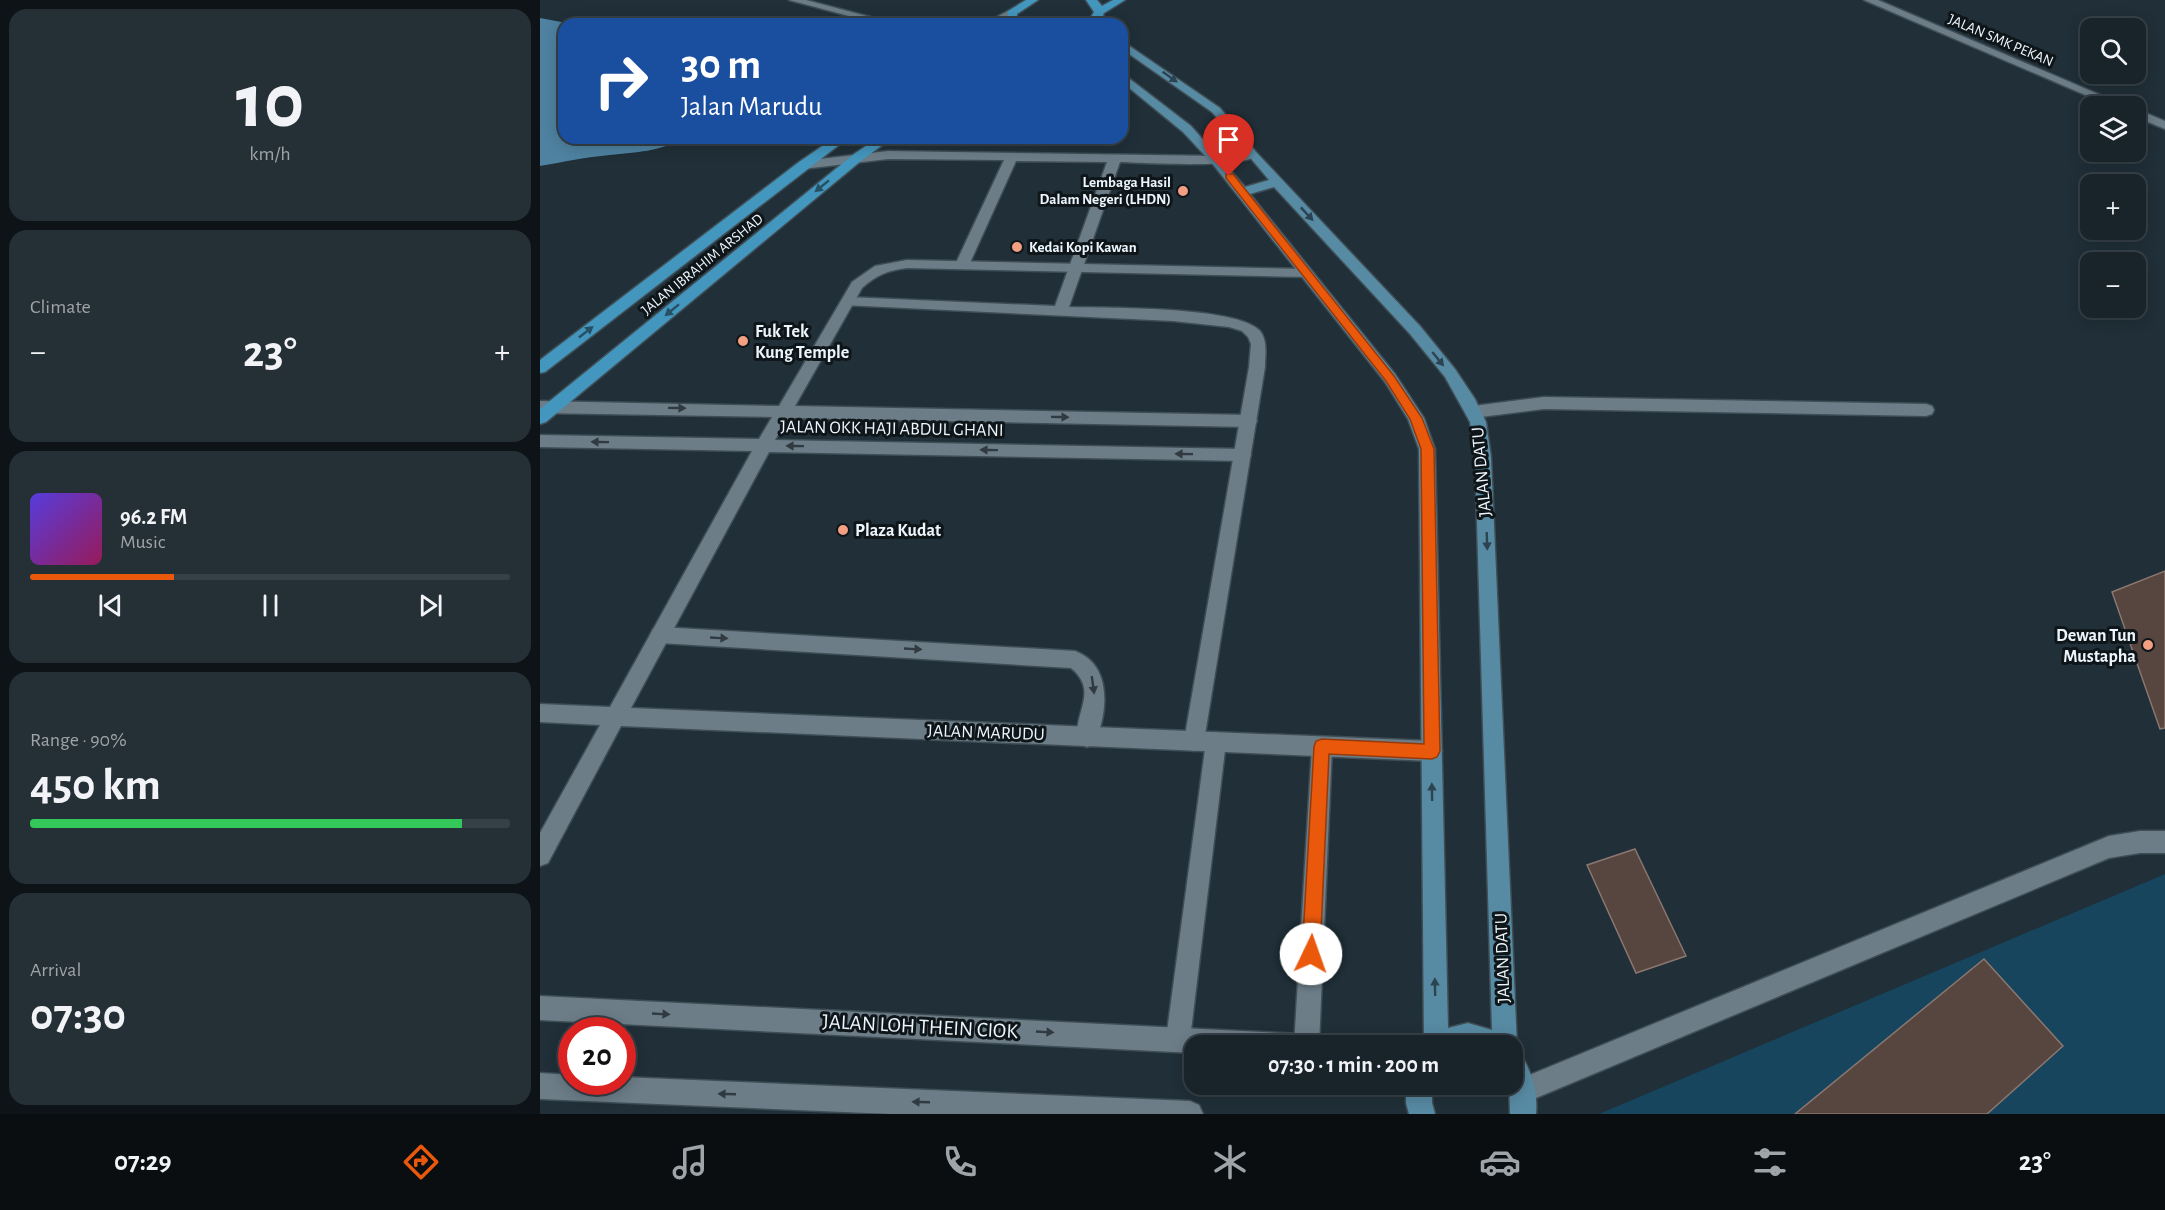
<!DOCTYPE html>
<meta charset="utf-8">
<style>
:root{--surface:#18232a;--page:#252f36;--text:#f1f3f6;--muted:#9fa4a8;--line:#364047;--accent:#ea580c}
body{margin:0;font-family:"Alegreya Sans",sans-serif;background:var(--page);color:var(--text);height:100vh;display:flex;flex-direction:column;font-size:22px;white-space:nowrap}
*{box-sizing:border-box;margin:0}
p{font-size:20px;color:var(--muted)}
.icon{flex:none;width:33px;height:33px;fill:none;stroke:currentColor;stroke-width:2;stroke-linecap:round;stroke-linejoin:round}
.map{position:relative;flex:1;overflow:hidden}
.details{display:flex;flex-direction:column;gap:9px;padding:9px;background:#0d1317;width:540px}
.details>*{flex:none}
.top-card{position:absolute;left:18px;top:18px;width:570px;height:126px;border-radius:18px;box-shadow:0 3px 15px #0003,0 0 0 2px var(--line);background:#1a4fa0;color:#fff;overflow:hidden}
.fabs{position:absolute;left:1540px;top:18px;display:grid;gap:12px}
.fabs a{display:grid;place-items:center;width:66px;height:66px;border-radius:12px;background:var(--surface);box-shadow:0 3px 15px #0003,0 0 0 2px var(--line);font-size:30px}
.speed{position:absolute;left:18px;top:1017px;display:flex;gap:12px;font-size:30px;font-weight:700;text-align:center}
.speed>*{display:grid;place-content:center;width:78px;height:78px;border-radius:50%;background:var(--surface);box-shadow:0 3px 15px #0003,0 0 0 2px var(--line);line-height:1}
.speed .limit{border:9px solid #d22;background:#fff;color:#111}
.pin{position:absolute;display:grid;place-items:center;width:51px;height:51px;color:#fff;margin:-62px -26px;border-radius:50% 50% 50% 0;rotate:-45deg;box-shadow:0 0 6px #0007}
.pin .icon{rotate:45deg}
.me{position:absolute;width:66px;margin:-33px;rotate:3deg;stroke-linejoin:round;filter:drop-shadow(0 0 4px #0008)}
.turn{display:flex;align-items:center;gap:21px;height:126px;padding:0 24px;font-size:27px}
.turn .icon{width:78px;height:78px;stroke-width:2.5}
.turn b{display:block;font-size:42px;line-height:51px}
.big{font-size:45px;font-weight:600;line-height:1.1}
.details .widget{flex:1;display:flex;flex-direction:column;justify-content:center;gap:9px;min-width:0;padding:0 21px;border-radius:18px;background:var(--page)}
.details .dial{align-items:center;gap:0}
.dial b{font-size:78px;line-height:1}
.song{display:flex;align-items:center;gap:18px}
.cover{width:72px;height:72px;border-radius:9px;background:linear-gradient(135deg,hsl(250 70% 55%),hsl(330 70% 35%))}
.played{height:6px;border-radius:3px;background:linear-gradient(90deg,var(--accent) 30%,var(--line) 30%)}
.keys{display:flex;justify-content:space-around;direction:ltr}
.heat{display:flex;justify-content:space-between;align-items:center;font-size:33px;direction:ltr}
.charge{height:9px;border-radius:4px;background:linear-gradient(90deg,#34c759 90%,var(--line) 0)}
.trip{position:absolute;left:644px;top:1035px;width:339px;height:60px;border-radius:18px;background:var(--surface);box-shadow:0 3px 15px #0003,0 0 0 2px var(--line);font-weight:600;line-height:60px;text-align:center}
.menu{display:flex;height:96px;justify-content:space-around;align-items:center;background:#0a0e11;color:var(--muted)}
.menu .icon{width:42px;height:42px}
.menu .current{color:var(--accent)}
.menu b{font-size:27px;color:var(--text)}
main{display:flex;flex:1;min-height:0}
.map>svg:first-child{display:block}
.green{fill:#16455d}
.water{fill:#4e82a0}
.building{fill:#57453f;stroke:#8b7770;stroke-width:1.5}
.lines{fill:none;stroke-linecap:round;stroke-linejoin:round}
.service-casing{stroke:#3f4d55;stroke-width:3}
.minor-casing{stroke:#3f4d55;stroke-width:3}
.tertiary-casing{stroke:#3f4d55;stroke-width:3}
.secondary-casing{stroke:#3f4d55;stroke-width:3}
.primary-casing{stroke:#3f4d55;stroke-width:3}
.service{fill:#6c7d88;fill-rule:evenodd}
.minor{fill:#6c7d88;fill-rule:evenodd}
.tertiary{fill:#6c7d88;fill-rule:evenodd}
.secondary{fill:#578aa3;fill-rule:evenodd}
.primary{fill:#4396bd;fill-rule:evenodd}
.oneway{fill:#2c4451}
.oneway2{fill:#265063}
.oneway3{fill:#303a40}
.route{fill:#ea580c;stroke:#983908;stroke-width:1.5}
.poi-dot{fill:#f39f82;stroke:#0f161a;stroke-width:2}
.labels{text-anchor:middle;stroke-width:6;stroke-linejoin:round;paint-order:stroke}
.far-street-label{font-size:15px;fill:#ecf6fc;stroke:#0f161a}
.far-poi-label{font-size:15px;font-weight:bold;fill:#ecf6fc;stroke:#0f161a;text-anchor:end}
.poi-label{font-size:18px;font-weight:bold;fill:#ecf6fc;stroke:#0f161a;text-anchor:start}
.street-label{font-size:18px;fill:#ecf6fc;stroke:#0f161a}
.near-street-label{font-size:21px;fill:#ecf6fc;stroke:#0f161a}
</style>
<main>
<section class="details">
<div class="widget dial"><b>10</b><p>km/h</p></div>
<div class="widget"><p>Climate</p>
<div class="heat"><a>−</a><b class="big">23°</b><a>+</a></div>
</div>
<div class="widget">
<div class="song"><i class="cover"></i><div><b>96.2 FM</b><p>Music</p></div></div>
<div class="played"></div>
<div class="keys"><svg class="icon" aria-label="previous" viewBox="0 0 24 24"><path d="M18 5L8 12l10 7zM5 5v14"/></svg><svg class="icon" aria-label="pause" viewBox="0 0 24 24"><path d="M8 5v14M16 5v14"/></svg><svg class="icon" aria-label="next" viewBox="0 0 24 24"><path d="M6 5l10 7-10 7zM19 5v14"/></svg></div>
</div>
<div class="widget"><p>Range · 90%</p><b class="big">450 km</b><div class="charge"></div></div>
<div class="widget"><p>Arrival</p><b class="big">07:30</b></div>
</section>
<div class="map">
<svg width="1625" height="1114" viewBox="0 0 1625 1114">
<rect width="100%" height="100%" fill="#202f38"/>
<polygon class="green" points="1625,874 1625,1114 1059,1114"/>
<path class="water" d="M0,18L32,24H24V138H143C119,152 97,152 70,155C46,157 23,162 0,166Z"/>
<g class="building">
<polygon points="1625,571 1625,728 1620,729 1572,592"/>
<polygon points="1095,849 1146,956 1096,973 1047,865"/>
<polygon points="1444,959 1523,1046 1447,1114 1255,1114"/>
</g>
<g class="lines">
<g class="service-casing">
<g id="service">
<path d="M348,151L676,156L712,151L718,155C703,169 605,163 580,162L529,307C566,308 698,306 720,331C728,341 725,356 725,367L664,741L661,748L654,751L647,748L644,741L709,367L711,344L708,337L702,331L689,327L633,321L303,305L301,302L303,299L308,297L515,306L567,162L476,161L429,265L422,269L415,265L464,160L348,159L263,169L257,165L263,161Z"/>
<polygon points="1004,397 1386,404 1392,406 1394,410 1392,414 1386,416 1004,409 933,418 927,416 925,412 927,408 933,406"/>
<path d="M120,627L535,651C573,665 568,714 554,744L547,747L540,744C528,718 562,693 531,668L120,643L113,641L110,635L113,629Z"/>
<polygon points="676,732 683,735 686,742 650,1039 647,1048 638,1051 629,1048 626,1039 666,742 669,735"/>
<polygon points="782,737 789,740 792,747 779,1046 754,1046 772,747 775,740"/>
<polygon points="1600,831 1625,831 1625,853 1600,853 1569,858 984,1103 975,1099 971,1090 975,1081 1569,836"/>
</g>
</g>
<g class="minor-casing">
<g id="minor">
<polygon points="249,0 266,0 357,24 339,24"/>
<polygon points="468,11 477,13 456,24 443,24"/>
<path d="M367,260L767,269L774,273L767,277L367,268C349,270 336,275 322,288L255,406L709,415L715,417L717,421L715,425L709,427L248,418L235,440L703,449L709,451L711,455L709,459L703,461L229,452L91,708L892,741L899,744L902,751L899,758L892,761L81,726L8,863L0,866V833L60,725L0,722V704L70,707L212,451L0,447V435L219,439L232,417L0,413V401L239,406L312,282L335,266Z"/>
<polygon points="0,996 761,1034 770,1037 773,1046 654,1046 654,1053 0,1020"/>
<polygon points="0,1073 32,1075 32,1082 82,1082 82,1077 650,1101 659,1105 663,1114 351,1114 0,1099"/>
</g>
</g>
<g class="tertiary-casing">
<g id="tertiary">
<polygon points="1324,0 1338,0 1586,106 1571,106"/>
<polygon points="1596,109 1625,121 1625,129 1596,117"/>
</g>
</g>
<g class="secondary-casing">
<g id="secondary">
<polygon points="559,14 563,15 569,24 559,24 554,17"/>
<path d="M582,41L680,108L716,152L880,326L915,369L935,399L946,422L951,457L977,1046L975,1052L981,1054C992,1073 998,1092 996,1114H970L969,1084H972V1046H884L879,449L868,419L845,382L672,163L643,132L582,82V73L651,126L705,187L729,180L672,112L582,49ZM734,187L870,334L905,377L930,422L935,457L952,1030L928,1023L908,1028L895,449L884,418L855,374L710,194Z"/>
<polygon points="866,1084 892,1084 892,1103 895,1114 869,1114 866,1103"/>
</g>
</g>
<g class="primary-casing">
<g id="primary">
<polygon points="486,0 498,0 477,14 477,24 467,24 468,11"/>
<polygon points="546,0 557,0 562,6 573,0 585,0 564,13 558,24 547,24 554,12"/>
<polygon points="294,138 308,138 5,372 0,373 0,360 259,162"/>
<polygon points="338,138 352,138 322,160 6,422 0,424 0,409 314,154"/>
</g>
</g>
<use href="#service" class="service"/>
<use href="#minor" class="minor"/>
<use href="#tertiary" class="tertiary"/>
<use href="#secondary" class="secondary"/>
<use href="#primary" class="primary"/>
</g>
<defs><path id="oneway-solid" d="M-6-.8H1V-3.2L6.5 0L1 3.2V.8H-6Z" transform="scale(1.5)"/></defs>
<g class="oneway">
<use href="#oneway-solid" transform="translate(630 77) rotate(35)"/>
<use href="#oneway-solid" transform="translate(767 214) rotate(47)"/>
<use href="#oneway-solid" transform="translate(898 359) rotate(51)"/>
<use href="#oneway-solid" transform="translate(947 541) rotate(88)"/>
<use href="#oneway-solid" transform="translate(892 792) rotate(-91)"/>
<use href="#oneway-solid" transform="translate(895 987) rotate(-91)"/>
</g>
<g class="oneway2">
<use href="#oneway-solid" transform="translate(282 186) rotate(141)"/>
<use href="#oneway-solid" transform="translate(132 310) rotate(141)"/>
<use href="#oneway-solid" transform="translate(46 332) rotate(-38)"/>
</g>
<g class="oneway3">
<use href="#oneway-solid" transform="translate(137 408) rotate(1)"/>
<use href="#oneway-solid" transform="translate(520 417) rotate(1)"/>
<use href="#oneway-solid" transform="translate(60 442) rotate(-179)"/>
<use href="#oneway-solid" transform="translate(255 446) rotate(-179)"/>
<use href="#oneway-solid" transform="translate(449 450) rotate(-179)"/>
<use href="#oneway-solid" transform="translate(644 454) rotate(-179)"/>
<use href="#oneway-solid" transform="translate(179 638) rotate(3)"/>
<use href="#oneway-solid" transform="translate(373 649) rotate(3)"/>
<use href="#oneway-solid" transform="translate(553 685) rotate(82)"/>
<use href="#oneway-solid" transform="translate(121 1014) rotate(3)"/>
<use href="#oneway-solid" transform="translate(505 1032) rotate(3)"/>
<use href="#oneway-solid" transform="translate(187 1094) rotate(-178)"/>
<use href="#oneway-solid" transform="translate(381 1102) rotate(-178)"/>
</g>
<polygon class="route" points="686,174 693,174 854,376 882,418 894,449 900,751 897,757 892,759 789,754 780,954 777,960 771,963 764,960 762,954 774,747 776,741 782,739 884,744 881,449 870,419 846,381 686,178"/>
<g class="poi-dot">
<circle cx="643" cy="191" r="6"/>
<circle cx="477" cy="247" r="6"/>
<circle cx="203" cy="341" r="6"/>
<circle cx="303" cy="530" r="6"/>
<circle cx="1608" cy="645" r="6"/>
</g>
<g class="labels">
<g class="far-street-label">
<text transform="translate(1461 40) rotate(23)" y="5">JALAN SMK PEKAN</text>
<text transform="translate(162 264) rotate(-39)" y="5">JALAN IBRAHIM ARSHAD</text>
</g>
<g class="far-poi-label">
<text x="631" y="187">Lembaga Hasil<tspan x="631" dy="17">Dalam Negeri (LHDN)</tspan></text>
<text x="489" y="252" text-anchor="start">Kedai Kopi Kawan</text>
</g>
<g class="poi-label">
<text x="215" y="337">Fuk Tek<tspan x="215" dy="21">Kung Temple</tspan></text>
<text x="315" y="536">Plaza Kudat</text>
<text x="1596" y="641" text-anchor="end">Dewan Tun<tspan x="1596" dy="21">Mustapha</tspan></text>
</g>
<g class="street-label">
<text transform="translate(352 428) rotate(1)" y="6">JALAN OKK HAJI ABDUL GHANI</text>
<text transform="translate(941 472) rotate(-95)" y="6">JALAN DATU</text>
<text transform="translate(446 732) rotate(2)" y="6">JALAN MARUDU</text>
<text transform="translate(962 958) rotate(-92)" y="6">JALAN DATU</text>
</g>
<g class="near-street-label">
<text transform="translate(380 1026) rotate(3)" y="7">JALAN LOH THEIN CIOK</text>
</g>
</g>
</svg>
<div class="fabs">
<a><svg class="icon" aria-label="search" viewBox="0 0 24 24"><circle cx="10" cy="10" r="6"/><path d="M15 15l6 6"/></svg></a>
<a><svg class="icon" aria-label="layers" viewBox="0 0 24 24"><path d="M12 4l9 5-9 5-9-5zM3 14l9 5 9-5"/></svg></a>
<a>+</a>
<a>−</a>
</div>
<div class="speed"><div class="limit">20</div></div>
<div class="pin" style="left:689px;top:176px;background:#d93025"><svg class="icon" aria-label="arrive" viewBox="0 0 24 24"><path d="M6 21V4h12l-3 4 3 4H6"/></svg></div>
<svg class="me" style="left:771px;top:954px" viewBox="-20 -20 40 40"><circle r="19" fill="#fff"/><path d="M0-13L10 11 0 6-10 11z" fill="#ea580c"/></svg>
<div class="trip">07:30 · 1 min · 200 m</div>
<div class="top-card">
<div class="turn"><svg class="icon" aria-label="right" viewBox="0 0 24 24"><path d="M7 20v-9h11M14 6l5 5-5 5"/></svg><div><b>30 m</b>Jalan Marudu</div></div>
</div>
</div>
</main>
<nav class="menu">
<b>07:29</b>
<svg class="icon current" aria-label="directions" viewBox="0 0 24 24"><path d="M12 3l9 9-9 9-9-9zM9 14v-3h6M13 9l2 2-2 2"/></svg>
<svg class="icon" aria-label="music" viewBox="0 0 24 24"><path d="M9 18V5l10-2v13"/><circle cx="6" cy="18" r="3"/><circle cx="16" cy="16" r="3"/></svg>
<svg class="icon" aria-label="phone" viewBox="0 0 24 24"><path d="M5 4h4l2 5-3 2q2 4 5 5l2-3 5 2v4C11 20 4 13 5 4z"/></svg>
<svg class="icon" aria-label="climate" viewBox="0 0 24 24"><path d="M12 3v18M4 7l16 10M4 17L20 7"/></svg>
<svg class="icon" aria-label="car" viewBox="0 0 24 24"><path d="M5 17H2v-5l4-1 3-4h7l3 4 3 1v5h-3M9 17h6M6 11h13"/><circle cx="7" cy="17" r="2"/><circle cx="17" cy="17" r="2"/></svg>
<svg class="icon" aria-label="filters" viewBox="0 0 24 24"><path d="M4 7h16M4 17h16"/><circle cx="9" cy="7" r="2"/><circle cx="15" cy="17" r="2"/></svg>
<b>23°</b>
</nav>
